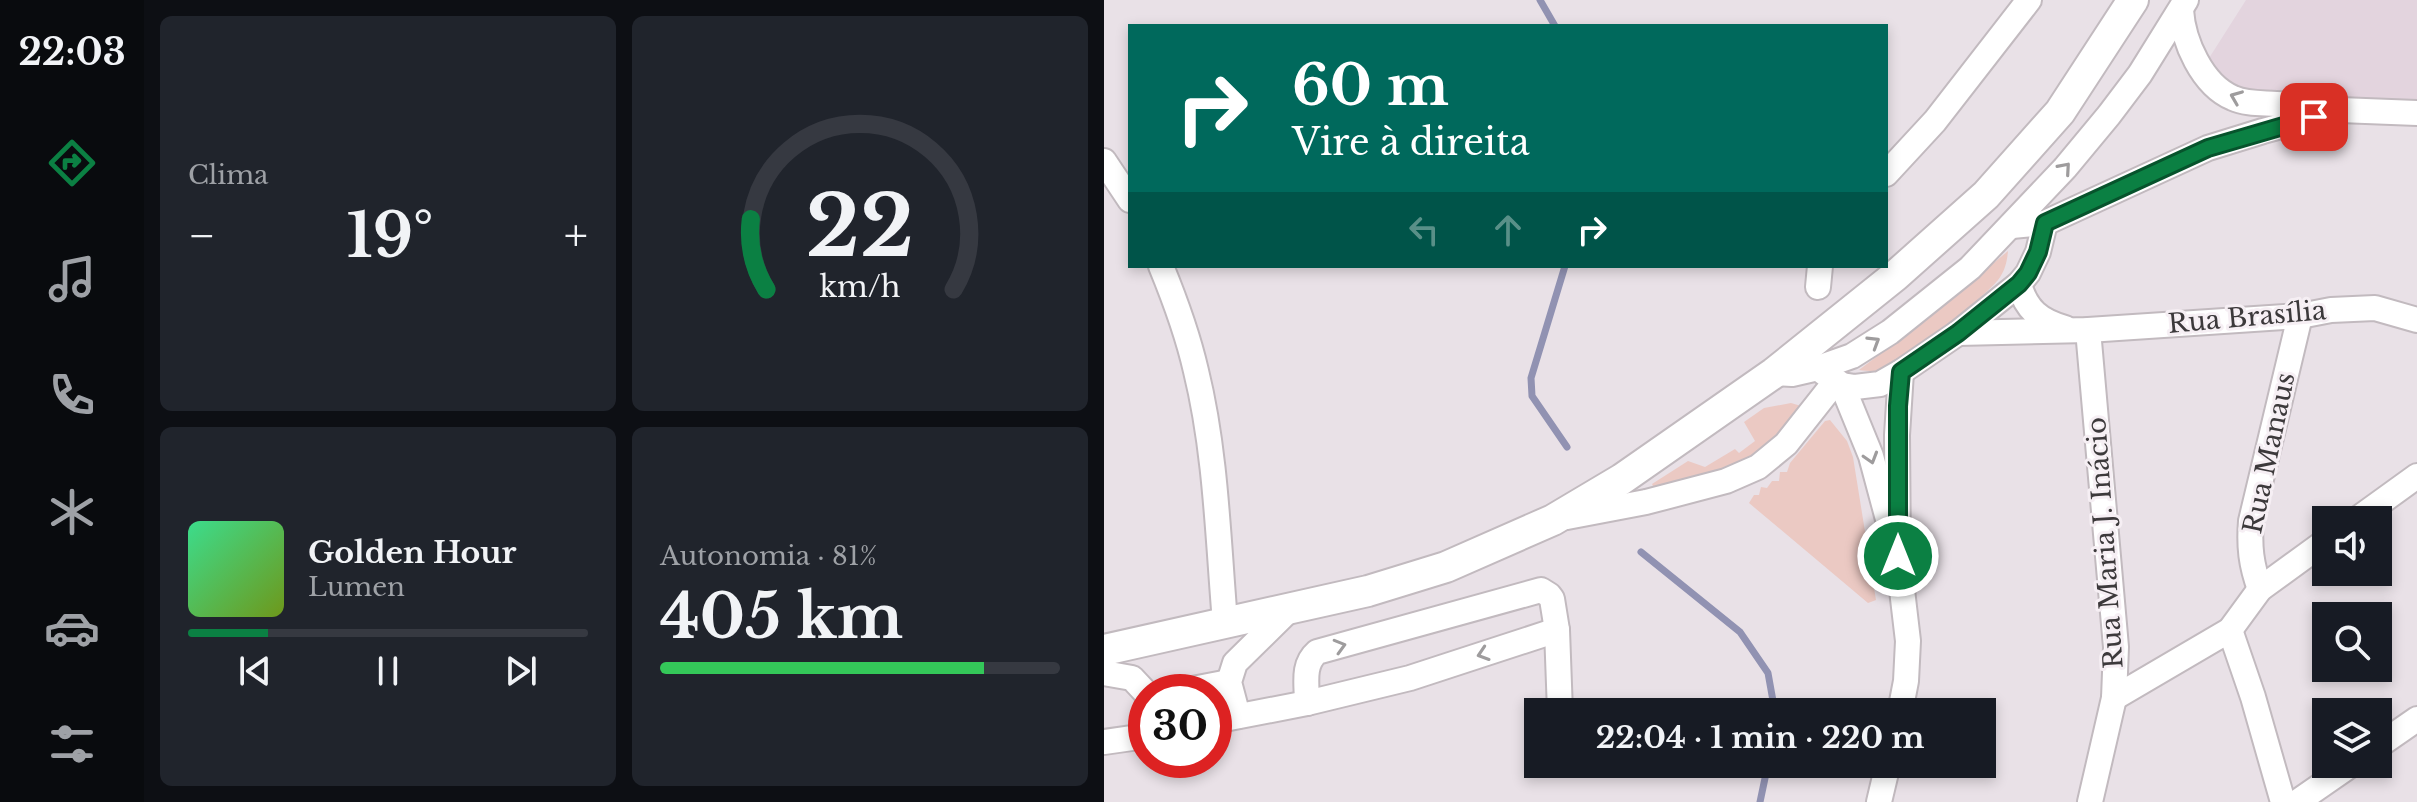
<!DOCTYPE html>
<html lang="pt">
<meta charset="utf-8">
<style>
:root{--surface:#171b24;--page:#20242c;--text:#f1f3f6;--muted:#9ea1a6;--line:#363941;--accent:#0b8043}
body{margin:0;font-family:"Libre Baskerville",serif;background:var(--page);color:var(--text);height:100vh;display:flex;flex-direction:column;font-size:30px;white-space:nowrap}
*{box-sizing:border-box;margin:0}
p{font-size:26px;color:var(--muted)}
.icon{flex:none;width:44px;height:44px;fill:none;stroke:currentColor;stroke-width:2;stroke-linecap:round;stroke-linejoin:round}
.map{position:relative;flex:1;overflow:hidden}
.drawer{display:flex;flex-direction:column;gap:16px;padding:16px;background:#0d0f14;width:960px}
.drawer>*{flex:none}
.hud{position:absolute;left:24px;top:24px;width:760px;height:244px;border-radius:0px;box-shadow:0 4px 12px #0003;background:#00695c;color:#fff;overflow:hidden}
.buttons{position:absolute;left:1208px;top:506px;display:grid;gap:16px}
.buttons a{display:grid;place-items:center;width:80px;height:80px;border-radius:0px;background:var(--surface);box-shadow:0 4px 12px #0003;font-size:40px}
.speed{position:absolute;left:24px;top:674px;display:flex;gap:16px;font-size:40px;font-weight:700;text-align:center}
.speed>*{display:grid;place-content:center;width:104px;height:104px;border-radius:50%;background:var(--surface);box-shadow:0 4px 12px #0003;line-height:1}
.speed .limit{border:12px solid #d22;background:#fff;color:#111}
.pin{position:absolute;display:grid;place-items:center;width:68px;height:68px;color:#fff;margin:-34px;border-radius:16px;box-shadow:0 4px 12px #0006}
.me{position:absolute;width:88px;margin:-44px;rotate:0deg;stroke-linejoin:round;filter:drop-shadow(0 0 6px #0008)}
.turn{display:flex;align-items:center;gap:28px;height:168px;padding:0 32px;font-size:36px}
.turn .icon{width:104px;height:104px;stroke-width:2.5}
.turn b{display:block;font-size:56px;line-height:68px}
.lanes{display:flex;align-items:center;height:76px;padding:0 32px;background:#0003;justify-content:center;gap:40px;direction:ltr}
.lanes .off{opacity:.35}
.big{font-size:60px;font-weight:800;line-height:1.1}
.drawer .card{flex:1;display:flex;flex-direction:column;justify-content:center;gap:12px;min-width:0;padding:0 28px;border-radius:12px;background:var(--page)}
.drawer .dial{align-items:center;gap:0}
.dial svg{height:208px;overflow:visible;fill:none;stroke:var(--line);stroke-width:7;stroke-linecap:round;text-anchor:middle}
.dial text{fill:var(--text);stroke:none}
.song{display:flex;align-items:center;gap:24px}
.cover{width:96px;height:96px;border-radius:12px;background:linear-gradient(135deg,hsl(150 70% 55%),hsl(80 70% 35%))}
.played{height:8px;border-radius:4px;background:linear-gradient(90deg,var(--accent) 20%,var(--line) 20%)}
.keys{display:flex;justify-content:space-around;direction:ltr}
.heat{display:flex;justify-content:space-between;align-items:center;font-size:44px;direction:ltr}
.charge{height:12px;border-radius:6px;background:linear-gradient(90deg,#34c759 81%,var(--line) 0)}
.drawer .tiles{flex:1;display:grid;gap:16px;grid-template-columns:repeat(2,1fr)}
.trip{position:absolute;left:420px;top:698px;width:472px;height:80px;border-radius:0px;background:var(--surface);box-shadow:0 4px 12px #0003;font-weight:800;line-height:80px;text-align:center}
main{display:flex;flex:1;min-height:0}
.tab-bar{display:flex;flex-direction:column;width:144px;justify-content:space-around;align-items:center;background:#090b0e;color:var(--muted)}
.tab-bar .icon{width:56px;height:56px}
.tab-bar .on{color:var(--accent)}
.tab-bar b{font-size:36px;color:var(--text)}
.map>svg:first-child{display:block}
.built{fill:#e3d4de}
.green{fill:#ebc9c3}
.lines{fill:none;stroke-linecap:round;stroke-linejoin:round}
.stream{stroke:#9192b2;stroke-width:7}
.minor-casing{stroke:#c2babf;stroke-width:28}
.major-casing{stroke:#c2babf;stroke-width:34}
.minor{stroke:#fff;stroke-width:24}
.major{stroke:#fff;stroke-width:30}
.oneway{stroke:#9e9c9d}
.route-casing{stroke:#07532c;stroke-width:20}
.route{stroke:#0b8043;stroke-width:14}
.labels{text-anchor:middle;stroke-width:6;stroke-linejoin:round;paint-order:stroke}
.street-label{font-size:26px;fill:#3c393b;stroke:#f6eff4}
</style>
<main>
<nav class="tab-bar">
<b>22:03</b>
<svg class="icon on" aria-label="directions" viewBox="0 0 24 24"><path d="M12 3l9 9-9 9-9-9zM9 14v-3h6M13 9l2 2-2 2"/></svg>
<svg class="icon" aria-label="music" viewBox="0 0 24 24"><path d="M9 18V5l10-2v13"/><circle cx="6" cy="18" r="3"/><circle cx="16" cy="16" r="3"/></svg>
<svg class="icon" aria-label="phone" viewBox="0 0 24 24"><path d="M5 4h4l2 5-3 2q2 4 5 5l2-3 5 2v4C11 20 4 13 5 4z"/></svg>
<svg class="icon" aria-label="climate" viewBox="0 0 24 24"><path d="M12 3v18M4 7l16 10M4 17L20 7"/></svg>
<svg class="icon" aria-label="car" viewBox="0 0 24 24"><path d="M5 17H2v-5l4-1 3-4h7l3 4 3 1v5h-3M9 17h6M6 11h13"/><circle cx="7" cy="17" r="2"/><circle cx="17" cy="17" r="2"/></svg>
<svg class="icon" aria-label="filters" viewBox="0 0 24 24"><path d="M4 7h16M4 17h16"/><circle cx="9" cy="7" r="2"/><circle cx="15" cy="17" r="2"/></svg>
</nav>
<section class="drawer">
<div class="tiles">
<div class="card"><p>Clima</p>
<div class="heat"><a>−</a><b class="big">19°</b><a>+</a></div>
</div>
<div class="card dial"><svg viewBox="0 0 100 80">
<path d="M14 69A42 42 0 1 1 86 69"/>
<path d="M14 69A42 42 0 0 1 8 42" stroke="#0b8043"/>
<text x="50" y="56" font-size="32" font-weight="700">22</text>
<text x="50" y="72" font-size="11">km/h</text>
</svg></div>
<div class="card">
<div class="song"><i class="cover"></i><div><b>Golden Hour</b><p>Lumen</p></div></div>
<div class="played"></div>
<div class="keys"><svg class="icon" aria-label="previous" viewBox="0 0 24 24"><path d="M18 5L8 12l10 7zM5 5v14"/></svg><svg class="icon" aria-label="pause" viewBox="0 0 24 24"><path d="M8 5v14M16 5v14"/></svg><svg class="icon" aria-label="next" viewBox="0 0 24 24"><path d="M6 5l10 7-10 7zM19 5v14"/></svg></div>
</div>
<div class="card"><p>Autonomia · 81%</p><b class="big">405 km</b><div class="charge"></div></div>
</div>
</section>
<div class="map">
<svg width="1313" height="802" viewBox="0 0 1313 802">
<rect width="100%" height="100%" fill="#e9e1e7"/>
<polygon class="built" points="1142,0 1313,0 1313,102 1295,100 1165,99 1127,93 1100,66"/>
<g class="green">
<path d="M904,251C903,262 901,271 894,280C879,298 801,364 780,370C772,372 763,371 755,370L831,312Z"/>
<path d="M687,403L697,406C690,416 683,427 674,436C638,472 597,477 550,488L548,484L584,461L601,467L631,449L635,453L651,441L640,422L660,408Z"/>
<polygon points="726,420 743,441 749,457 772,600 764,603 645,503 650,495 655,495 657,487 663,488 668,481 675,481 676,472 683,472 686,463 721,421"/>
</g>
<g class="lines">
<g class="stream">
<polyline points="436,0 451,26"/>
<polyline points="461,266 427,378 428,396 463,447"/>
<polyline points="537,552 636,632 664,673 671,712"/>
<polyline points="656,802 664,764"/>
</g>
<g class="minor-casing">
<g id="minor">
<path d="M1077,10C1079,41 1098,85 1129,98C1142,104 1158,103 1172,104C1188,105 1205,107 1222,109"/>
<polyline points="0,161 26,200"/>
<polyline points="782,174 831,121 925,0"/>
<polyline points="908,226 941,223 1104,148 1159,131 1236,110 1313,113"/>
<path d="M57,266C71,300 84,336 92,371C112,452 114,539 121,622"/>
<path d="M915,284C922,310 936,321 961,328"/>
<polyline points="714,287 716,266"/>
<polyline points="984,330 1012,647 1010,698 986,802"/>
<polyline points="854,333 984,330 1196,316 1227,310 1271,308 1313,320"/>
<polyline points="719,372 738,385 751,387 776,384 797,372 854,333 915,284 924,273 934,252 941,223"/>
<polyline points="670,373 688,374 714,368 748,356 786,332 866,268 961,168 1005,115 1036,74 1082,0"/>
<polyline points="738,385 767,456 785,523"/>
<polyline points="463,517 542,502 622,481 654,467 682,444 731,382"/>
<polyline points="1252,520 1313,476"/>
<path d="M1156,589C1147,565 1145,546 1147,521L1196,316"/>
<polyline points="1126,630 1149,697 1179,802"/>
<polyline points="0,673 28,678 42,693"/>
<polyline points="73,692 125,682"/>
<polyline points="1010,698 1126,630 1156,589 1222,541"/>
<path d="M203,703C203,684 198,665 213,652L437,590L445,595L448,599L453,630L456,712"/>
<polyline points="796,712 802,681 804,641 794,556 793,435 797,372"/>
<polyline points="134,716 125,682 131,663 186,609"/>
<polyline points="110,721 203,703 306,678 453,630"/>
<polyline points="0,742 42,736"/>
<polyline points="1274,746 1313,719"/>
<polyline points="775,802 784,764"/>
<polyline points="1193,802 1248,764"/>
</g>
</g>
<g class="major-casing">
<polyline id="major" points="0,650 264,591 342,567 449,520 518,479 670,373 791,276 882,195 956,112 1029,0"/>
</g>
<use href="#minor" class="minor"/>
<use href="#major" class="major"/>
</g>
<defs><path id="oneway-chevron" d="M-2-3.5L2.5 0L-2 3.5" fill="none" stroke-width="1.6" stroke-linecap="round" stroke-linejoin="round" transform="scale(2)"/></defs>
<g class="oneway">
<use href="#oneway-chevron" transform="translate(1132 97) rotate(-158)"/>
<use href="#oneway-chevron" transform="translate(961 168) rotate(-49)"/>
<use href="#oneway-chevron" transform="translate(770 342) rotate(-32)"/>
<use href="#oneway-chevron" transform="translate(767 458) rotate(73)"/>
<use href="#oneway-chevron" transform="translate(236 646) rotate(-16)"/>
<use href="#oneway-chevron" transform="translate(379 654) rotate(162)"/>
</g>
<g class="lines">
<g class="route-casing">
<polyline id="route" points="794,556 794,406 797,372 854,333 915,284 924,273 934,252 941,223 1104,148 1210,117"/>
</g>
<use href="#route" class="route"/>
</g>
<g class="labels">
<g class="street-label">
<text transform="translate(1143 317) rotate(-5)" y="9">Rua Brasília</text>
<text transform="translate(1165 453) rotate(-78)" y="9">Rua Manaus</text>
<text transform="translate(1001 543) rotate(-94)" y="9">Rua Maria J. Inácio</text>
</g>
</g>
</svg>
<div class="buttons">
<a><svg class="icon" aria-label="sound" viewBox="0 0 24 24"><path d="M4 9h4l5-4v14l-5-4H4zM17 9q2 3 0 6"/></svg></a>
<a><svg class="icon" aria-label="search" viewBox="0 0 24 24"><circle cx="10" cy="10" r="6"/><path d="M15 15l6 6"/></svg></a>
<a><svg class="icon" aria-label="layers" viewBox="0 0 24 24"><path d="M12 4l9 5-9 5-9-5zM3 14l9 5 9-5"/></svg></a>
</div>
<div class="speed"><div class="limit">30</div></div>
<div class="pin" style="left:1210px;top:117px;background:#d93025"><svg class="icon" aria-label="arrive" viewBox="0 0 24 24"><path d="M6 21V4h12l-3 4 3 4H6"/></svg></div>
<svg class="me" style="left:794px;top:556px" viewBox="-20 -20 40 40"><circle r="17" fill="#0b8043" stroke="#fff" stroke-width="3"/><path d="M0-11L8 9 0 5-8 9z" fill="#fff"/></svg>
<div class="trip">22:04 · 1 min · 220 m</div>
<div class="hud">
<div class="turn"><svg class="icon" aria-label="right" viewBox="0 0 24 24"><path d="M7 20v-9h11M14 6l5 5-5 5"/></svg><div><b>60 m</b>Vire à direita</div></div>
<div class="lanes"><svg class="icon off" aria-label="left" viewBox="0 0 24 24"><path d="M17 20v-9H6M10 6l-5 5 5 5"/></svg><svg class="icon off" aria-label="ahead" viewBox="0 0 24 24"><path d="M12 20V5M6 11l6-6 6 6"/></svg><svg class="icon" aria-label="right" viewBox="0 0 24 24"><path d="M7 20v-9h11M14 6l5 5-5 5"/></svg></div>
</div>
</div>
</main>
